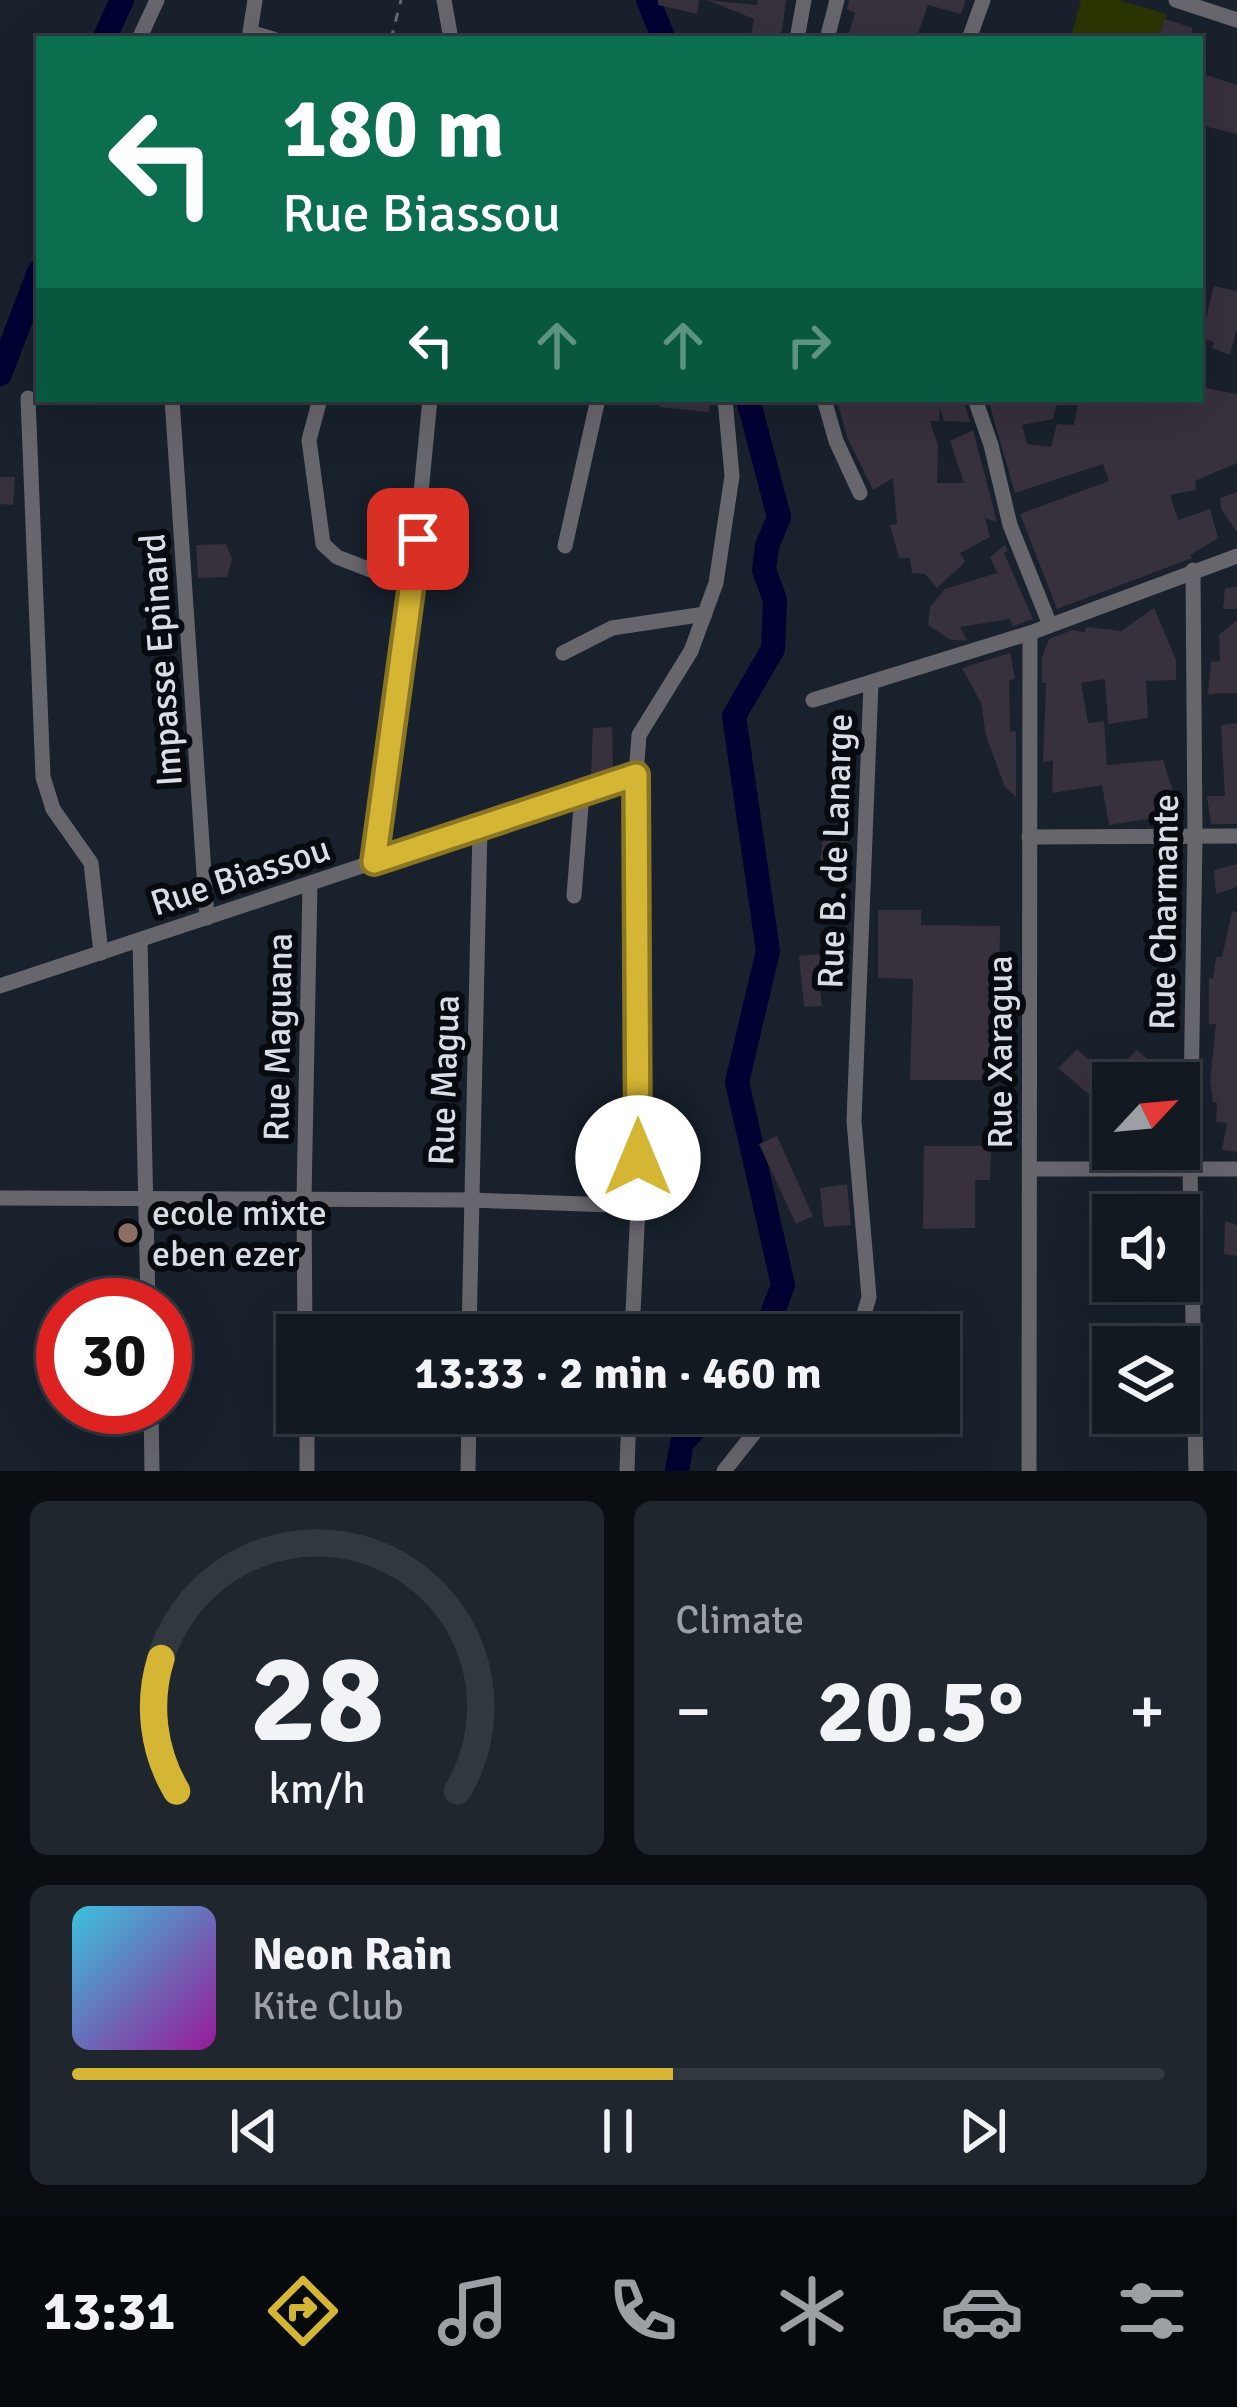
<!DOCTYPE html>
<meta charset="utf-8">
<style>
:root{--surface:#121921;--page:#1f262e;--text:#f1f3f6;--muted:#9ca0a5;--line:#31383f;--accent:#d5b534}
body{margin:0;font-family:Signika,sans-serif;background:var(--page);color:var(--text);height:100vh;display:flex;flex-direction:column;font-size:45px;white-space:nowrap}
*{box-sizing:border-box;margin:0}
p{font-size:39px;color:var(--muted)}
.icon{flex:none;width:66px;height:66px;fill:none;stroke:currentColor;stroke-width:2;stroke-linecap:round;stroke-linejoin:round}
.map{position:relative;height:1471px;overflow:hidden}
.details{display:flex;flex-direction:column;gap:30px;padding:30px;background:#0a0e12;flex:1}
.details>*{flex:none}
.top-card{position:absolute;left:36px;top:36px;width:1167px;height:366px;border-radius:0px;box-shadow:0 12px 48px #0002,0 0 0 3px var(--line);background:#0b6e4f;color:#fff;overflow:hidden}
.needle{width:78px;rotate:64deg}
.controls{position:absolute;left:1092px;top:1062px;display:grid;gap:24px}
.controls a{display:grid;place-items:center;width:108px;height:108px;border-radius:0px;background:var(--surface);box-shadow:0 12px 48px #0002,0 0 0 3px var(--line);font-size:60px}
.speed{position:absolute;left:36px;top:1278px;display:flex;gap:24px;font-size:60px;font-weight:700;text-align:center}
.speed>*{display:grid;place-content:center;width:156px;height:156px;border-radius:50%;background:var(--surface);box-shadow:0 12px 48px #0002,0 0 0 3px var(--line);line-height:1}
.speed .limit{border:18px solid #d22;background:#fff;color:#111}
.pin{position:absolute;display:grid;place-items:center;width:102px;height:102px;color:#fff;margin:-51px;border-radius:24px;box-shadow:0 6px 18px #0006}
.me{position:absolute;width:132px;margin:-66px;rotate:0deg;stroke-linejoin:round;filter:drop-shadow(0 0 9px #0008)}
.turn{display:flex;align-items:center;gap:42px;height:252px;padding:0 48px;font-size:54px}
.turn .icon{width:156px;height:156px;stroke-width:2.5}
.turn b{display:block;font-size:84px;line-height:102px}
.lanes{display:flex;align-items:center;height:114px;padding:0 48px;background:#0003;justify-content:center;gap:60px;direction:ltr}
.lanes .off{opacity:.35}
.big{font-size:90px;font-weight:700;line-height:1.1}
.details .card{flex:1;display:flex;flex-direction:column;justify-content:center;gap:18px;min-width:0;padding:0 42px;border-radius:18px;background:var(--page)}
.details .dial{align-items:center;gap:0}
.dial svg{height:312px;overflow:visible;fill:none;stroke:var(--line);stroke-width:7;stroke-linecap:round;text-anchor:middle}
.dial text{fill:var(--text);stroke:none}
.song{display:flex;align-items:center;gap:36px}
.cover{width:144px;height:144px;border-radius:18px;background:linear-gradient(135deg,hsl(190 70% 55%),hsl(300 70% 35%))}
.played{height:12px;border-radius:6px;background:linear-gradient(90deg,var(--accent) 55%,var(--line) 55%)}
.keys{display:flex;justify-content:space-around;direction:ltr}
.heat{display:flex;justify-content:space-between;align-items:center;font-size:66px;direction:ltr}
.details .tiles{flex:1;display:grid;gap:30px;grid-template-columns:1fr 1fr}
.card:last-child{grid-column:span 2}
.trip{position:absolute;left:276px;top:1314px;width:684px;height:120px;border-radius:0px;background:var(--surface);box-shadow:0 12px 48px #0002,0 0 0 3px var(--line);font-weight:700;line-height:120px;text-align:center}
.tab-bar{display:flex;height:192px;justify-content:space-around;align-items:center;background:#070a0d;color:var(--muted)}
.tab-bar .icon{width:84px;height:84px}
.tab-bar .selected{color:var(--accent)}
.tab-bar b{font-size:54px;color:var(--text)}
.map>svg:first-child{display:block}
.green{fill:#2b3501}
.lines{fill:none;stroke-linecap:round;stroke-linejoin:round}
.river{stroke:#000232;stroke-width:24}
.building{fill:#37303d}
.path{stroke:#636b75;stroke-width:3;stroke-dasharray:9 9;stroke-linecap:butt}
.minor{stroke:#68666d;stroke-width:15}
.route-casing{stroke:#8a7622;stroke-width:30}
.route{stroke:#d5b534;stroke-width:21}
.education-dot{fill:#8d6e63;stroke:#070b0f;stroke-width:4.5}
.labels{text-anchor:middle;stroke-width:12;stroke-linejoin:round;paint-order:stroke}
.street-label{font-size:36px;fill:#d8dee5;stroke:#070b0f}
.poi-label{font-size:36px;fill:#d8dee5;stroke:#070b0f;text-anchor:start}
</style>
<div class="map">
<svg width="1237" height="1471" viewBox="0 0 1237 1471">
<rect width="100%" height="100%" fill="#18212c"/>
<polygon class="green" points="1081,0 1117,0 1167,14 1158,39 1070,39"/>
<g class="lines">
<g class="river">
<polyline points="648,0 664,39"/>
<polyline points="104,39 122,0"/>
<polyline points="0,374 39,272"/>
<polyline points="748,399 779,517 767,546 764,570 775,600 773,649 734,716 768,951 737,1082 783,1285 764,1335"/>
<polyline points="677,1471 682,1443 709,1413"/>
</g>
</g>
<g class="building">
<polygon points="658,0 699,0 697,14 658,5"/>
<polygon points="707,0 757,5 758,0 786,0 781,39 750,39 754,19"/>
<polygon points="849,0 966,0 961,14 928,5 916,39 847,39 855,13 847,9"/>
<polygon points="1165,19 1193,28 1189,39 1158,39"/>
<polygon points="1200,73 1237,85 1237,134 1200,125"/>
<polygon points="1214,286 1237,291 1237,328 1230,355 1212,348 1214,342 1201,338"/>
<polygon points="1200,387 1237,394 1237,463 1195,481 1196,490 1170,495 1178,520 1210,509 1218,538 1190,555 1192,558 1057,609 1020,514 1109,481 1103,464 1015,493 988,399 1058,399 1053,419 1022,425 1027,444 1051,447 1057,424 1074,425 1078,404 1083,406 1083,399 1200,399"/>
<polygon points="659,399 710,399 709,412 659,407"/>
<polygon points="904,399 963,399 970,422 944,421 940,407 939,421 930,421 938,446 937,483 964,483 950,441 973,430 997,522 985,518 990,537 960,553 965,562 937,588 925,574 912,573 910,558 899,558 890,525 897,524 893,478 873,490 847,437 837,400"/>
<polygon points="0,477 15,477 13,505 0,504"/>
<polygon points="1237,492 1237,532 1221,509 1220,498"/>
<polygon points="226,544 232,559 227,577 198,578 196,545"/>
<polygon points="1005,545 1008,551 1004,553 1033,619 1013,626 1010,619 960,627 967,640 963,641 949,639 928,625 930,607 945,589 997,573 990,557"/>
<polygon points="1237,587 1237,609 1223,609 1225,588"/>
<polygon points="1154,608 1176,660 1176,680 1146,681 1148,718 1108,724 1105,679 1081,683 1088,723 1104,721 1107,765 1163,760 1173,792 1173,815 1109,825 1102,785 1052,793 1053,760 1043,762 1046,683 1042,683 1042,657 1049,639 1072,630 1084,632 1087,627 1121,631"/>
<polygon points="1237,620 1237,693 1208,694 1211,662 1220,661 1219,635"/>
<polygon points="1010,653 1015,678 1009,681 1010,732 1016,731 1016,797 1005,787 986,736 981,703 962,668"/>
<polygon points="1237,723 1237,824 1211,824 1207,796 1225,796 1221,725"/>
<polygon points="612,727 613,770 591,774 593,728"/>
<polygon points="825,828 849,829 846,864 820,860"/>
<polygon points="1237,864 1237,887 1216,894 1214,870"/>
<polygon points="878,910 921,910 921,925 1000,926 998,1080 910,1080 913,979 878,978"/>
<polygon points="1232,911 1237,912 1237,1152 1222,1150 1227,1123 1216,1122 1217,1103 1213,1102 1210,1081 1216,1024 1209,1024 1209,978 1213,979 1216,957 1222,957"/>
<polygon points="832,953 835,989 820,990 822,1006 804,1007 799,956"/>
<polygon points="1077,1049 1099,1069 1116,1070 1137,1050 1156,1067 1139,1083 1113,1083 1113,1144 1098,1144 1098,1102 1058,1068"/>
<polygon points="777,1136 813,1216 796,1224 759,1144"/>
<polygon points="924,1146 991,1146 990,1180 975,1180 975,1228 923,1229"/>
<polygon points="847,1184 851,1225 824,1227 820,1188"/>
<polygon points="1225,1221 1237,1225 1237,1256 1224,1254"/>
</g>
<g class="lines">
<polyline class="path" points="391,39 401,0"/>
<g class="minor">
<polyline points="255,0 250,32 273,39"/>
<polyline points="444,0 451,39"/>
<polyline points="1176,0 1237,20"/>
<polyline points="139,39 157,0"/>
<polyline points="797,39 804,0"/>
<polyline points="827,39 837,0"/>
<polyline points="969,39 983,0"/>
<polyline points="28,398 43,777 53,809 91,863 101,953"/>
<polyline points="172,399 207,918"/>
<polyline points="320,399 309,440 323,544 337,557 412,586"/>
<polyline points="824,399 836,441 860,493"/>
<polyline points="975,399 991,445 1010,525 1050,625"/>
<polyline points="565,546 598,399"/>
<polyline points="1193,570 1195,836 1190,1169 1196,1471"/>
<polyline points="563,653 612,628 705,614"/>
<polyline points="813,700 1030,633 1237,556"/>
<polyline points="1029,837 1237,836"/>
<polyline points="374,862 412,586 430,399"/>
<polyline points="574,896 582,793"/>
<polyline points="140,940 148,1305"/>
<polyline points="0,986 636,775"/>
<polyline points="1030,1169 1237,1169"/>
<polyline points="0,1198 470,1200 638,1206"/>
<polyline points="305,1335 304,1199 310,884"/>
<polyline points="469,1335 480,827"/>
<polyline points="632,1335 638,1206 636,775 639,735 691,651 716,583 732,476 725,399"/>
<polyline points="858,1335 869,1297 854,1121 871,683"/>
<polyline points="151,1407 152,1471"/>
<polyline points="307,1413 307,1471"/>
<polyline points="468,1471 469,1413"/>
<polyline points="627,1471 629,1413"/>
<polyline points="724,1471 770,1413"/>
<polyline points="1029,1471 1030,633"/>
</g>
</g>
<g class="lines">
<g class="route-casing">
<polyline id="route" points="418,539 374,862 636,775 638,1158"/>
</g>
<use href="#route" class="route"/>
</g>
<circle class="education-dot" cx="128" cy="1233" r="12"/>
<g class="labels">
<g class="street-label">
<text transform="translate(160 660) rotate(-94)" y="13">Impasse Epinard</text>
<text transform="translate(834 851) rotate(-88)" y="13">Rue B. de Lanarge</text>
<text transform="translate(240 875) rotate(-18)" y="13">Rue Biassou</text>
<text transform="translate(1163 912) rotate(-89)" y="13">Rue Charmante</text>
<text transform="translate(277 1037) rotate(-89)" y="13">Rue Maguana</text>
<text transform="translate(999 1052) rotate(-90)" y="13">Rue Xaragua</text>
<text transform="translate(443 1080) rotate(-88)" y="13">Rue Magua</text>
</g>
<g class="poi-label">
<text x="152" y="1225">ecole mixte<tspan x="152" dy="41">eben ezer</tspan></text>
</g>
</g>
</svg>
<div class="controls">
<a><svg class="needle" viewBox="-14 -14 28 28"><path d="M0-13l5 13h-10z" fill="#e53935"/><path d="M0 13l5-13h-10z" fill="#9ca0a5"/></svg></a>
<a><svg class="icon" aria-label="sound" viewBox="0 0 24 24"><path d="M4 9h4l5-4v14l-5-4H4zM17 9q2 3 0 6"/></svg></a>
<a><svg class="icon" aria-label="layers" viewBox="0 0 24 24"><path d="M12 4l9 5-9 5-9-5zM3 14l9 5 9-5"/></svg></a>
</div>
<div class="speed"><div class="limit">30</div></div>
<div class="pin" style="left:418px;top:539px;background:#d93025"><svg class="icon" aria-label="arrive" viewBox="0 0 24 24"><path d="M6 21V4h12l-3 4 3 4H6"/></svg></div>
<svg class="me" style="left:638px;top:1158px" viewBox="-20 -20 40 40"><circle r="19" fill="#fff"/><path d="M0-13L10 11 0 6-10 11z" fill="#d5b534"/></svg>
<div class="trip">13:33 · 2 min · 460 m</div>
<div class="top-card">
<div class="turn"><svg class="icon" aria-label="left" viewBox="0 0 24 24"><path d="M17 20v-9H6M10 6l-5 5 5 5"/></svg><div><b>180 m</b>Rue Biassou</div></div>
<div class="lanes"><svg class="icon" aria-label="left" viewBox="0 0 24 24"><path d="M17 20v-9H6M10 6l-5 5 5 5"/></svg><svg class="icon off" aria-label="ahead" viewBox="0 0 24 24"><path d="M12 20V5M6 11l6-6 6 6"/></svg><svg class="icon off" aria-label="ahead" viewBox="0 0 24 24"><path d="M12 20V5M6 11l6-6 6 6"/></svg><svg class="icon off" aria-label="right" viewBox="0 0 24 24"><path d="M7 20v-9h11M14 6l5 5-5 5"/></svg></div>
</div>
</div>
<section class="details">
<div class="tiles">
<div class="card dial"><svg viewBox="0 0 100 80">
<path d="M14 69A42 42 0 1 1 86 69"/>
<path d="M14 69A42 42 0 0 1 10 35" stroke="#d5b534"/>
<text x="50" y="56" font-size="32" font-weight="700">28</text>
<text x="50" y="72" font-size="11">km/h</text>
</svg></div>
<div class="card"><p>Climate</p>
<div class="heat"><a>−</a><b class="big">20.5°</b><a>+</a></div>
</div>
<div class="card">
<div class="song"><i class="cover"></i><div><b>Neon Rain</b><p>Kite Club</p></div></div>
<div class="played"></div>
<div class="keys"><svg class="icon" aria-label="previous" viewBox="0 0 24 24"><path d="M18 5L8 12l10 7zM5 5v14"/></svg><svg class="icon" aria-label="pause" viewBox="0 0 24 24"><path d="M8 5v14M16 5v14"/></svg><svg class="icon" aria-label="next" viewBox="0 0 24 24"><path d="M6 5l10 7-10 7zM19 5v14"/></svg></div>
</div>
</div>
</section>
<nav class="tab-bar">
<b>13:31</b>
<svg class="icon selected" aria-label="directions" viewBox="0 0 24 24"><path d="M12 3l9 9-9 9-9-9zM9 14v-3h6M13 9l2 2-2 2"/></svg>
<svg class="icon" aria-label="music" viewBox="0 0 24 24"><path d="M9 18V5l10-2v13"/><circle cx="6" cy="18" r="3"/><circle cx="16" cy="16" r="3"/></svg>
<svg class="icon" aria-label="phone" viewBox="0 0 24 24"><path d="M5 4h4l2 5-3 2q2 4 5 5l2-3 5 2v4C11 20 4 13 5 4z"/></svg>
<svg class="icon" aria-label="climate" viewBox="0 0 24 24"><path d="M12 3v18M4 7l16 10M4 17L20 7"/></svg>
<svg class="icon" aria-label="car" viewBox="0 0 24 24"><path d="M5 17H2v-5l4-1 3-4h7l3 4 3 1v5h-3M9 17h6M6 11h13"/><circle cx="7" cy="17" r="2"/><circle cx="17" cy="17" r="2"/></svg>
<svg class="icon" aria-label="filters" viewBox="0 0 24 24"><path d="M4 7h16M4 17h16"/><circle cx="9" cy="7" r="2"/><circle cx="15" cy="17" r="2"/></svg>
</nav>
